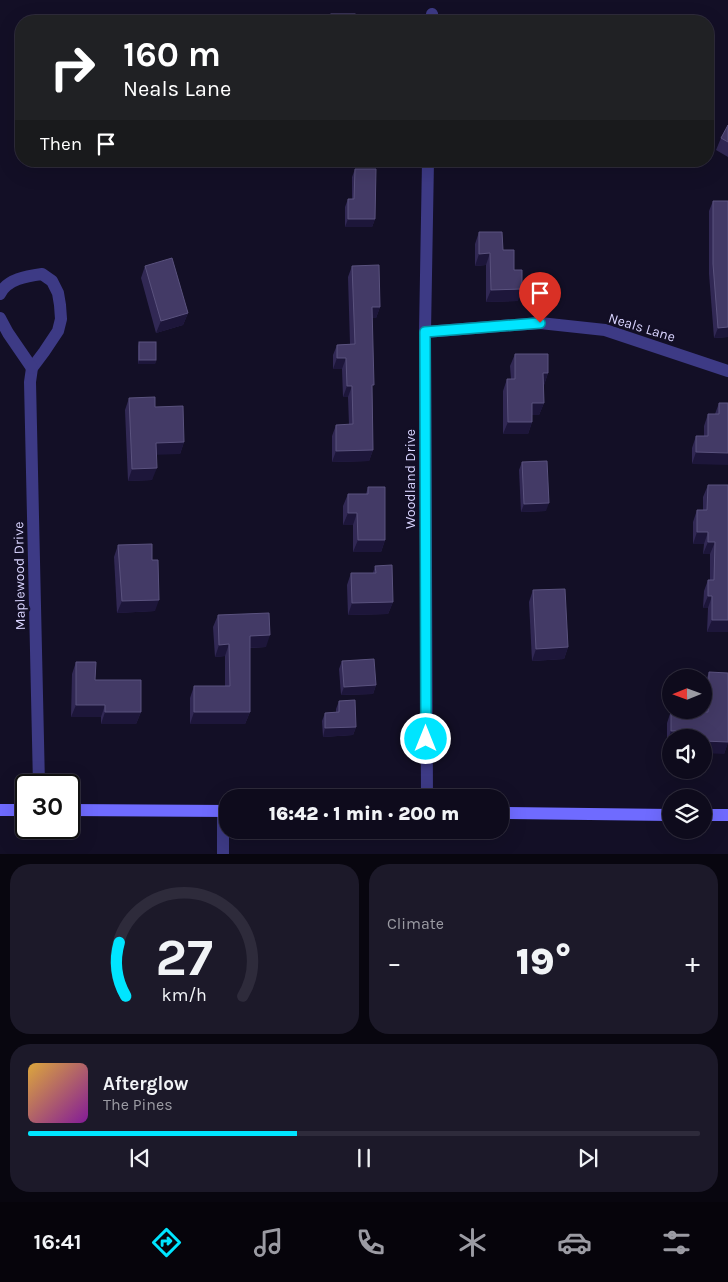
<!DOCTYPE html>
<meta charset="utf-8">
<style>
:root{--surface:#0e0b1c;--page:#1c1929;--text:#f1f3f6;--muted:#9b9ba3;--line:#2e2b3b;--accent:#00e5ff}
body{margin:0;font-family:Karla,sans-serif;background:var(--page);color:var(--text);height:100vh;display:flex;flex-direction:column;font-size:19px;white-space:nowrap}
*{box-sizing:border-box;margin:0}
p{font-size:16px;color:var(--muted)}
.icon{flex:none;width:28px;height:28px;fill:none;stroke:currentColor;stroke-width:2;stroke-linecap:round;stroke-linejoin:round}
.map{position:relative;height:854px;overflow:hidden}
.side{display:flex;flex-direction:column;gap:10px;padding:10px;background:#08060f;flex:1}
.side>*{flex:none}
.hud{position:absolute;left:15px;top:15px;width:699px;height:152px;border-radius:20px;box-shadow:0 5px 20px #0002,0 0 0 1px var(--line);background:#202124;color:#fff;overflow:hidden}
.needle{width:32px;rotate:269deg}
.fabs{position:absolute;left:662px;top:669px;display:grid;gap:10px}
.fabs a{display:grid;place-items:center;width:50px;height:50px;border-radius:50%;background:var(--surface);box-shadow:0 5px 20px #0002,0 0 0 1px var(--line);font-size:25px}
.speed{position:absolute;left:15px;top:774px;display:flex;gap:10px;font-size:25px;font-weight:700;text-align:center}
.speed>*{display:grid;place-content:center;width:65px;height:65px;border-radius:50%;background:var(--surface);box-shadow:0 5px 20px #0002,0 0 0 1px var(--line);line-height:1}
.speed .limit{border:2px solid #111;border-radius:8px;background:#fff;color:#111}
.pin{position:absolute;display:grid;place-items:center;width:42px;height:42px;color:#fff;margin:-51px -21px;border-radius:50% 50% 50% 0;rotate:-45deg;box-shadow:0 0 5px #0007}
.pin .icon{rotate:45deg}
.me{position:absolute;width:55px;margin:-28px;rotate:0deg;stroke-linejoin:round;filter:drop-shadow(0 0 4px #0008)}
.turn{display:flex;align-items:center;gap:18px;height:105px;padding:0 25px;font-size:22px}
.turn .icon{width:65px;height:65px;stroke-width:2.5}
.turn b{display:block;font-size:35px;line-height:42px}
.then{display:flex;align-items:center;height:48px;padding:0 25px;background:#0003;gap:10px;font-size:19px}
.big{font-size:38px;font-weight:800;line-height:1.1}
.side .card{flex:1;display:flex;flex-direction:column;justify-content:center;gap:8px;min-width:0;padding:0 18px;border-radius:20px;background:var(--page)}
.side .dial{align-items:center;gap:0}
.dial svg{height:130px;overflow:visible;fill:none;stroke:var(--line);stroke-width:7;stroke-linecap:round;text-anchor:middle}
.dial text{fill:var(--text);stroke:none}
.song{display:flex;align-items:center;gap:15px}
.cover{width:60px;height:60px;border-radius:8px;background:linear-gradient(135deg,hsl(40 70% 55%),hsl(290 70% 35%))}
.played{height:5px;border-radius:2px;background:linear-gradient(90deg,var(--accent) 40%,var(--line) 40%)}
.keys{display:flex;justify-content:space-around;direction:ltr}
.heat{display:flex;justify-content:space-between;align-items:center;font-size:28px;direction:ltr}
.side .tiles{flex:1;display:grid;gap:10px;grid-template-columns:1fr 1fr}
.card:last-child{grid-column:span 2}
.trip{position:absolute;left:219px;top:789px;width:290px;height:50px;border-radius:20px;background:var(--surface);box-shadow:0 5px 20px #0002,0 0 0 1px var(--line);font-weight:800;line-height:50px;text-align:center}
.menu{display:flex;height:80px;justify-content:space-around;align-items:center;background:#06040b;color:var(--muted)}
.menu .icon{width:35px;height:35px}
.menu .current{color:var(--accent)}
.menu b{font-size:22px;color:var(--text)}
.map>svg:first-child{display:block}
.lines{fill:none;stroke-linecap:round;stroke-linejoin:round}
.street{stroke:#3d3a85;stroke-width:12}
.secondary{stroke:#6f6bff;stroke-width:12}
.wall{fill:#312854}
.shaded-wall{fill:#1d163a}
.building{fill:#433a66;stroke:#5a527e}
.route-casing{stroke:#0095a6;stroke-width:12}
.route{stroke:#00e5ff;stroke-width:9}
.labels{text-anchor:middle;stroke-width:5;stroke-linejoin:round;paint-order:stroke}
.street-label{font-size:14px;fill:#d9d4ff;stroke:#130f26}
</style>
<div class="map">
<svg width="728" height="855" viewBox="0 0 728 855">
<rect width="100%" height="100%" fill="#130f26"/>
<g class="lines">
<g class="street">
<polyline points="431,21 432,14"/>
<path d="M0,294C7,279 27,276 42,274L52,281L58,293L60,305L61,319L58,331L44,352L32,368L30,382L39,785"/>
<polyline points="0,318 8,333 32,368"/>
<polyline points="425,332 540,323 605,330 728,371"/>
<polyline points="427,798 425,332 428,161"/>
<polyline points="223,855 223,811"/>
</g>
<g class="secondary">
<polyline points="0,810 26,810"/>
<polyline points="69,810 228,811"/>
<polyline points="500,813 671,815"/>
<polyline points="704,815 728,815"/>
</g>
</g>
<g class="wall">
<polygon points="728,125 728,157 716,150 721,138"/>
<polygon points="355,169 375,219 372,227 345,227 345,207 348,199 352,199 352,177"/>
<polygon points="713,201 728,337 714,338 709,274 709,211"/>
<polygon points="479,232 503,250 514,270 518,301 486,302 486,265 475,266 475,244"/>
<polygon points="145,266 188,313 183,325 156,333 141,278"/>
<polygon points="352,266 380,307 376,318 372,318 372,391 373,450 369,461 332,462 332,436 336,425 349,425 348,397 343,397 342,369 333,369 333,355 337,345 350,344 348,277"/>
<polygon points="139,342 156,360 155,364 138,364 138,346"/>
<polygon points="515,354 548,373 544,385 544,403 539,415 532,415 532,422 528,434 503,434 503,391 507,379 511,379 510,366"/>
<polygon points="129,398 155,407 184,442 180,454 156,454 152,480 128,481 125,410"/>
<polygon points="719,403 728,403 692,464 692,448 696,436 704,436 704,426 708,414 715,414"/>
<polygon points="522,462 546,511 521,512 519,470"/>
<polygon points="708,485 728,632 707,632 708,608 703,608 704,591 708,580 710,580 710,554 703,554 704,544 693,544 693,522 697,510 703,510 703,497"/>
<polygon points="368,487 385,540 381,552 353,552 353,525 343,525 343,506 348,494 366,494"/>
<polygon points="118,545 152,560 155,611 117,613 114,557"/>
<polygon points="375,566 393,602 388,614 348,615 347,585 351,573 373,573"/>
<polygon points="533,590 568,647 564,659 532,661 529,602"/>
<polygon points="218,615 266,647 250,648 250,712 245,724 190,724 190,698 194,686 225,686 225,656 215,657 213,627"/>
<polygon points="342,661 376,685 373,694 341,695 339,669"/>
<polygon points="76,662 95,680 141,712 136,724 101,724 101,717 71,717 72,674"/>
<polygon points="709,672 728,742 724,754 704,738 671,738 671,743 667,743 667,723 671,711 704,712 705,684"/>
<polygon points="339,701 356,727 353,735 323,737 322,721 325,713 336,712 336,709"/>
</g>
<g class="shaded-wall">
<polygon points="348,219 375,219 372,227 345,227"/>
<polygon points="490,253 486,265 475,266 479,254"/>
<polygon points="522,289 518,301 486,302 491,290"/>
<polygon points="372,307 380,307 376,318 368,318"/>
<polygon points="188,313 183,325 156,333 161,321"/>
<polygon points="728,327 728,337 714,338 718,328"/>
<polygon points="337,358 346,358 342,369 333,369"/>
<polygon points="139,360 156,360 155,364 138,364"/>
<polygon points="543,373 548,373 544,385"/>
<polygon points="347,386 352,386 348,397 343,397"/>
<polygon points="532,403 544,403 539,415 528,415"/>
<polygon points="508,422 532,422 528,434 503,434"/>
<polygon points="184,442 180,454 151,455 156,443"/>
<polygon points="373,450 369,461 332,462 336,451"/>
<polygon points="696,452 728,453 728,465 692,464"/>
<polygon points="157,468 152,480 128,481 132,469"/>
<polygon points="549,503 546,511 521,512 524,504"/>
<polygon points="348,513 357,513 353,525 343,525"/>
<polygon points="697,532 708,532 704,544 693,544"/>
<polygon points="358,540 385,540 381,552 353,552"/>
<polygon points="708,542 715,542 710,554 703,554"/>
<polygon points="708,596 712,596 708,608 703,608"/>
<polygon points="159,600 155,611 117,613 122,601"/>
<polygon points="393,602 388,614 348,615 352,603"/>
<polygon points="712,620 728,620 728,632 707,632"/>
<polygon points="270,635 266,647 245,648 250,636"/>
<polygon points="229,644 225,656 215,657 219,645"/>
<polygon points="568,647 564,659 532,661 536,649"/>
<polygon points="376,685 373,694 341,695 344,687"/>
<polygon points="76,705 105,705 101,717 71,717"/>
<polygon points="105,712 141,712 136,724 101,724"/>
<polygon points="194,712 250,712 245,724 190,724"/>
<polygon points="356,727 353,735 323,737 325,728"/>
<polygon points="671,731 680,731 678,738 671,738 671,743 667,743"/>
<polygon points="704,741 728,742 728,743 724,754 704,753"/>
</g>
<g class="building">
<rect x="331" y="14" width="24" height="7"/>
<polygon points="728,125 728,142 721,138"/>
<polygon points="355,169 376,169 375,219 348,219 348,199 354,199"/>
<polygon points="713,201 728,201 728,327 718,328 713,264"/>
<polygon points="479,232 502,232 503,250 514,250 514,270 522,270 522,289 491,290 490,253 479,254"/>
<polygon points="172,258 188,313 161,321 145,266"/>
<polygon points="379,265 380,307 372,307 374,385 372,385 373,450 336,451 336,425 353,424 352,386 347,386 346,358 337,358 337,345 355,344 352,266"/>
<rect x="139" y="342" width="17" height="18"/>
<polygon points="515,354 548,354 548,373 543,373 544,403 532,403 532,422 508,422 507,379 515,379"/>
<polygon points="155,397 155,407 183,406 184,442 156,443 157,468 132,469 129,398"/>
<polygon points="719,403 728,403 728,453 696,452 696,436 708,436 708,414 719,414"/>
<polygon points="547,461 549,503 524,504 522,462"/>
<polygon points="708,485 728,485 728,620 712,620 712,596 708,596 708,580 714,580 715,542 708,542 708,532 697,532 697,510 707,510"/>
<polygon points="368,487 385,487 385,540 358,540 357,513 348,513 348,494 368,494"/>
<polygon points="152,544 152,560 158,560 159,600 122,601 118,545"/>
<polygon points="392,565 393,602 352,603 351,573 376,573 375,566"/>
<polygon points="565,589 568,647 536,649 533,590"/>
<polygon points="269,613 270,635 250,636 250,712 194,712 194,686 230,686 229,644 219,645 218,615"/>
<polygon points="374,659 376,685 344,687 342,661"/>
<polygon points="76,662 96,662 95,680 141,680 141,712 105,712 105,705 76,705"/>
<polygon points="709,672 728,673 728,742 704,741 704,738 680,738 680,731 671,731 671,711 708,712"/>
<polygon points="355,700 356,727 325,728 325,713 339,712 339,701"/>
</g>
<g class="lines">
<g class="route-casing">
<polyline id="route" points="426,739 425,332 540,323"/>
</g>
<use href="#route" class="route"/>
</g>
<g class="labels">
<g class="street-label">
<text transform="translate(642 327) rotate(17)" y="5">Neals Lane</text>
<text transform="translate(410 479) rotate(-90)" y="5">Woodland Drive</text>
<text transform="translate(19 576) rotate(-91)" y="5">Maplewood Drive</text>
</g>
</g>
</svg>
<div class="fabs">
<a><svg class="needle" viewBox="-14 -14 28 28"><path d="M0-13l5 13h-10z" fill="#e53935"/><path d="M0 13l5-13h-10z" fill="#9b9ba3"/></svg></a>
<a><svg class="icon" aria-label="sound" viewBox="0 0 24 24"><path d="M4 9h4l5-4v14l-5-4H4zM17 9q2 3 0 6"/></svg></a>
<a><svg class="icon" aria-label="layers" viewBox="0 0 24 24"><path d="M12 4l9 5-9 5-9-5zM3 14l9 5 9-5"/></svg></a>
</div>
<div class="speed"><div class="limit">30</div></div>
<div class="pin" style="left:540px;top:323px;background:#d93025"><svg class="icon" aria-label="arrive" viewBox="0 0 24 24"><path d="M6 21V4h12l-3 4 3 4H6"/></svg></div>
<svg class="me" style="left:426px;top:739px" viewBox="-20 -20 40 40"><circle r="17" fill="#00e5ff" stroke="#fff" stroke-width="3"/><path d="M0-11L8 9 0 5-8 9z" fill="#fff"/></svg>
<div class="trip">16:42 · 1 min · 200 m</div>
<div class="hud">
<div class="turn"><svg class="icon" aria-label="right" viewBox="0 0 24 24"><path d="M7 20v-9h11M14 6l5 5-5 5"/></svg><div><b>160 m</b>Neals Lane</div></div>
<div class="then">Then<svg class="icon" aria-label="arrive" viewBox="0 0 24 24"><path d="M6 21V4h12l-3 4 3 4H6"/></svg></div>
</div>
</div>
<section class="side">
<div class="tiles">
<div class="card dial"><svg viewBox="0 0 100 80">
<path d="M14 69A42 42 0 1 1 86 69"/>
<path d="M14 69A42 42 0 0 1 10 36" stroke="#00e5ff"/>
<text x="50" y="56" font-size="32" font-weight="700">27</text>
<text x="50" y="72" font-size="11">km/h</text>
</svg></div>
<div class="card"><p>Climate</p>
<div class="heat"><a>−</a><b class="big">19°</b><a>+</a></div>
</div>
<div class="card">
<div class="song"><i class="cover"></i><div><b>Afterglow</b><p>The Pines</p></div></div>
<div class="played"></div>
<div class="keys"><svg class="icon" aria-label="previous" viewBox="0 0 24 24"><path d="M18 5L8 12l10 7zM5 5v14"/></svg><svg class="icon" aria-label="pause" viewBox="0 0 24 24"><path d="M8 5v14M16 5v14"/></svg><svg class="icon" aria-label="next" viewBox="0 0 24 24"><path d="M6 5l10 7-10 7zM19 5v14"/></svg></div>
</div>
</div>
</section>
<nav class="menu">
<b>16:41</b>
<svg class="icon current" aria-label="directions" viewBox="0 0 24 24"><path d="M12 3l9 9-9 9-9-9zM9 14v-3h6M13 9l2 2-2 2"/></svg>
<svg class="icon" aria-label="music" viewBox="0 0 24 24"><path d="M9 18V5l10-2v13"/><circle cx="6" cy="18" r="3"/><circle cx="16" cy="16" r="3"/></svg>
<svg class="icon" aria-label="phone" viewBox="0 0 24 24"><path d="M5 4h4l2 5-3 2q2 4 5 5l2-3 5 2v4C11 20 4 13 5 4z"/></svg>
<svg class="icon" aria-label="climate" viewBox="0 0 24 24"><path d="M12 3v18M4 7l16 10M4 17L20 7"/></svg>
<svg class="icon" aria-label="car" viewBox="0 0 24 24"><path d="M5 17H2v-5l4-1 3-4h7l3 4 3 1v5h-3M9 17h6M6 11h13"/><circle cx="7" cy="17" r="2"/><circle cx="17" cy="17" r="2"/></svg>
<svg class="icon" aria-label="filters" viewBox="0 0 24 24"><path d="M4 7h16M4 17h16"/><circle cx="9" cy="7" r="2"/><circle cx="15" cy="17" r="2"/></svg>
</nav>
